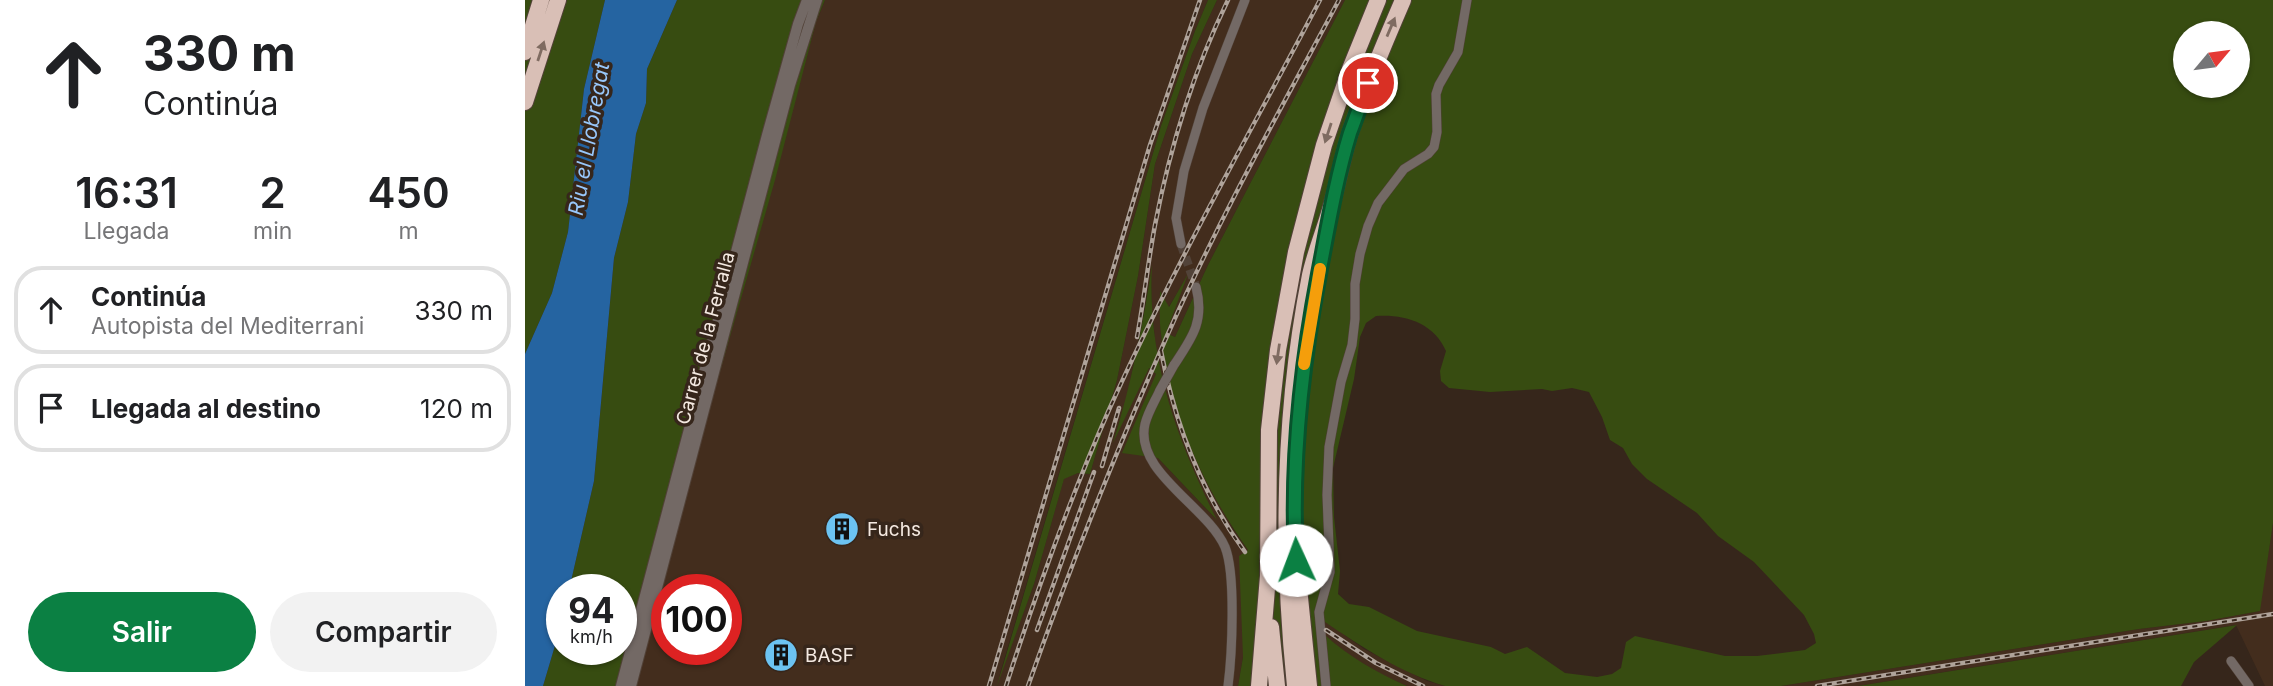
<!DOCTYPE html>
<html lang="es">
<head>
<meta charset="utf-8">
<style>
	body { margin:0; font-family:Inter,sans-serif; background:#f2f2f2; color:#202124; height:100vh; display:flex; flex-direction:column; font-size:26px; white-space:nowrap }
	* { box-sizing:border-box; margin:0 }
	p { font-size:23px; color:#757577 }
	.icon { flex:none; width:38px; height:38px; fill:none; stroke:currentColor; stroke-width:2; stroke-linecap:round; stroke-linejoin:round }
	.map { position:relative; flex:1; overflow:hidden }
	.side { display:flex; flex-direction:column; background:#fff; width:525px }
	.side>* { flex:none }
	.banner { background:#fff; color:#202124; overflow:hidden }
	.needle { width:46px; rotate:61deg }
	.controls { position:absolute; left:1648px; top:21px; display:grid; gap:14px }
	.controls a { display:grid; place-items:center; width:77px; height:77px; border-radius:50%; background:#fff; box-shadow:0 2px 5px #0004; font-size:35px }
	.speed { position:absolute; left:21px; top:574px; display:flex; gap:14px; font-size:35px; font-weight:700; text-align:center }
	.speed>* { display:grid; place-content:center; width:91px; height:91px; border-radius:50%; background:#fff; box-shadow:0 2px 5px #0004; line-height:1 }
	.speed small { font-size:18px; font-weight:400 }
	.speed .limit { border:10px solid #d22; background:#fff; color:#111 }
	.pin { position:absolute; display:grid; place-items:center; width:60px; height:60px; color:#fff; margin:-30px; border:4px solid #fff; border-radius:50%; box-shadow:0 2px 7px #0007 }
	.me { position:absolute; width:77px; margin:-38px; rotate:358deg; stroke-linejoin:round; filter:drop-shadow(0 0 5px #0008) }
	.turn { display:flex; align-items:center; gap:24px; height:147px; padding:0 28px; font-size:32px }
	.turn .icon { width:91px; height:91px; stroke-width:2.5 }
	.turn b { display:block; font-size:49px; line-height:60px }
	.eta { display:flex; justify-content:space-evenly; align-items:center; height:119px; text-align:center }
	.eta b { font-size:42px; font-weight:600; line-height:49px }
	.action { display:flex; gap:14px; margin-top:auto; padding:14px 28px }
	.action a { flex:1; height:80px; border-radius:42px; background:#0b8043; color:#fff; font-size:28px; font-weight:600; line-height:80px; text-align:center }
	.action a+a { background:#f2f2f2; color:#202124 }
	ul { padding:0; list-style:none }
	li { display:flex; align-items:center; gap:21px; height:88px; margin:0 14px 10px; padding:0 14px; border:4px solid #e0e0e0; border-radius:28px }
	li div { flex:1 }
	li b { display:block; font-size:26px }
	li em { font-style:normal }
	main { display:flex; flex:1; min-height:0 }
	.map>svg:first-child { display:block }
	.built { fill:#432d1d; fill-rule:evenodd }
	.green { fill:#374c11; fill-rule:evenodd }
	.water { fill:#2564a1 }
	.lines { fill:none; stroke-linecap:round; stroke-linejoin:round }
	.minor-tunnel { stroke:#524339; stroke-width:9; stroke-dasharray:9 4.5; stroke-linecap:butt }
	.minor-casing { stroke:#514137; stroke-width:10 }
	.tertiary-casing { stroke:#514137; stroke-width:12 }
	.motorway-casing { stroke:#514137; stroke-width:18 }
	.minor { stroke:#736965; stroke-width:9 }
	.tertiary { stroke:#736965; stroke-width:10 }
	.motorway { stroke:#d9bfb6; stroke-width:16 }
	.rail-casing { stroke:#afa39a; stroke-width:4.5 }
	.rail { stroke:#36261b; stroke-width:2; stroke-dasharray:5; stroke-linecap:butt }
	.minor-bridge-casing { stroke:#514137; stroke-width:10; stroke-linecap:butt }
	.minor-bridge { stroke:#736965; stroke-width:9 }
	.oneway { fill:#7f6b61 }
	.route-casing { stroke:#07532c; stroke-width:18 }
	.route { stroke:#0b8043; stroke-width:12 }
	.slow { stroke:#f59e0b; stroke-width:12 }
	.labels { text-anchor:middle; stroke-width:7; stroke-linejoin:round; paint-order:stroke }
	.street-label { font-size:19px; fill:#f4e9e1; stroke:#36261b }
	.poi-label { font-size:19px; fill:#f4e9e1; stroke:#36261b; text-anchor:start }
	.water-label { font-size:21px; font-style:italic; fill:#98c7fa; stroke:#36261b }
</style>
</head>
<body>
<main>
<section class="side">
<div class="banner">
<div class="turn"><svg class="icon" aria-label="ahead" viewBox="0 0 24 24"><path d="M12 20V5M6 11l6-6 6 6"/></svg><div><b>330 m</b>Continúa</div></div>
</div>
<div class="eta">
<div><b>16:31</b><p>Llegada</p></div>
<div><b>2</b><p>min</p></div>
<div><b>450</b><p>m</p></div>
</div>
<ul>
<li><svg class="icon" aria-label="ahead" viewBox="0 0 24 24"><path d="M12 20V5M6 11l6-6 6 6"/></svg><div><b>Continúa</b><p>Autopista del Mediterrani</p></div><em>330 m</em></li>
<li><svg class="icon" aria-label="arrive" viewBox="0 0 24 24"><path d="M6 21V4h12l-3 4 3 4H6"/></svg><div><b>Llegada al destino</b></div><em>120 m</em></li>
</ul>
<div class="action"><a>Salir</a><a>Compartir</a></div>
</section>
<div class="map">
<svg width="1748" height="686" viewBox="0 0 1748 686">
	<rect width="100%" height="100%" fill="#36261b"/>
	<path class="built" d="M300 0H683L670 31 636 126 474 677 509 584 539 478 553 473 565 474 592 380 613 276 630 164 667 54 692 0H820L683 265 650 337 640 333 660 280 643 308 635 293 636 334 640 360 656 422 708 529 723 550 718 657 713 686H111L186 403 291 22ZM626 274 627 309 631 350 640 394 650 425 671 480 690 518 633 458 631 374 623 368 590 435 601 403ZM142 590H201V649H142Z
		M1748 523V686H1740L1711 625 1333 686H1256L1614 629 1681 621 1734 611Z
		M800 621 839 649 902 681 920 686H882L857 675 820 653 799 635Z"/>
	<path class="green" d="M0 0H80L59 89 43 232 27 293 0 354Z
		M152 0H300L291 22 250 180 186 403 111 686H18L37 622V649H96V590H44L69 481 89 258 103 202 111 134 121 103 122 69Z
		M683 0H692L667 54 630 164 613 276 592 380 565 474 553 473 539 479 509 584 472 686 636 126 670 31Z
		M820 0H1748V523L1735 611 1681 621 1614 629 1256 686H920C876 673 837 647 800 622V635C824 657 851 672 882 686H713L718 657 714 556 723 550C679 488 643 410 636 334 634 320 635 305 635 291L644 307 663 274 641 333 650 337 683 265ZM1661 33H1713V86H1661ZM851 316C880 314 909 323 921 351L915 371 916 381 924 388 965 392 1017 389 1027 391 1047 388 1064 392 1077 417 1085 440 1098 448 1107 464 1122 479 1172 513 1193 536 1229 562 1279 615 1289 634 1291 643 1280 650 1232 656H1200L1110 636 1101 642 1096 668 1087 674 1072 677 1040 673 1002 647 980 654 966 647 892 631 844 607 824 604 813 594 815 571 809 517 808 468 829 379 835 337 841 323Z
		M627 265C622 358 651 438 692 520L633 458 597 453 631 374 624 368 588 443C606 385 618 325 627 265Z
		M1712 625 1669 662 1656 686H1333Z"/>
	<path class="water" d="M80 0H152L122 69 121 103 111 134 103 202 89 258 69 481 44 590H37V622L18 686H0V354L27 293 43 232 59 89Z"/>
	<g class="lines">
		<path class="minor-tunnel" d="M656 244 671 287"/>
		<g class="minor-casing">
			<path id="minor" d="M656 244 651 218 659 171 678 108 720 0
				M649 365C667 338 680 321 671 287
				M635 390C630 401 623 412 620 424 609 472 682 506 700 547 711 574 707 655 703 686
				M1706 661 1724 686
				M801 686 794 612 805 572 802 495 804 447 816 382 827 345 830 319V284L835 254 843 226 853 203 879 169 903 154 909 147 912 132 911 94 914 85 933 52 942 0"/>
		</g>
		<g class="tertiary-casing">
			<path id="tertiary" d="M96 686 242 135 273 24 282 0
				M106 686 265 85 292 0"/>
		</g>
		<g class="motorway-casing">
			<path id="motorway" d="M0 52 16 0
				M0 102 33 0
				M772 568 784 686
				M746 627 752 686
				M734 686 743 576 744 430 753 350 771 252 799 145 825 69 853 0
				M770 686C756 549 758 411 785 275 790 253 799 231 805 210 813 184 817 158 825 133 840 88 859 44 878 0"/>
		</g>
		<use href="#minor" class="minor"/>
		<use href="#tertiary" class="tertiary"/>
		<use href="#motorway" class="motorway"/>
		<g class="rail-casing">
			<path id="rail" d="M612 337C619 300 623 262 630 225 645 147 668 72 703 0
				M636 351C650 424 675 491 720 552
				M577 466 594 408
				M512 630 569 472
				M801 630 851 663 898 686
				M464 686 625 145 675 0
				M481 686C511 593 544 501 583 412 646 271 723 137 795 0
				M503 686C545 567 591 451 642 336 693 221 755 110 814 0
				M1292 686 1748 614"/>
		</g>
		<use href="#rail" class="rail"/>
		<g class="minor-bridge-casing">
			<path id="minor-bridge" d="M635 390 649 365"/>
		</g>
		<use href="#minor-bridge" class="minor-bridge"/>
	</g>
	<defs><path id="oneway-solid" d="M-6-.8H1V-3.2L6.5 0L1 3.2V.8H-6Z" transform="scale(1.75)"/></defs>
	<g class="oneway">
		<use href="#oneway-solid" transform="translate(866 27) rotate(-67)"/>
		<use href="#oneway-solid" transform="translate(16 51) rotate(-72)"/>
		<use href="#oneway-solid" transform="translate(803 133) rotate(108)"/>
		<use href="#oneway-solid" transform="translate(753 354) rotate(98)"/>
	</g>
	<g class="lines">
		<g class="route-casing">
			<path id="route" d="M771 560C766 464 776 368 794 274 803 227 811 179 825 133 831 117 837 100 843 83"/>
		</g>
		<use href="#route" class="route"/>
		<path class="slow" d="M779 364 795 269"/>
	</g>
	<defs>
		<g id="building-disc" transform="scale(1.75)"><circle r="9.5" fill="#6cc3f2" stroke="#36261b"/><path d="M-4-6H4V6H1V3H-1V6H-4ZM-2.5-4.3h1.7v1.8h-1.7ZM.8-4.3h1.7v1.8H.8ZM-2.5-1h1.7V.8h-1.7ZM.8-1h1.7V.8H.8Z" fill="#111"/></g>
	</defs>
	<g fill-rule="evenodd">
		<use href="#building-disc" x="317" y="529"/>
		<use href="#building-disc" x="256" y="655"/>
	</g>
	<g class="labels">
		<g class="street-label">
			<text transform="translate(180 338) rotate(-75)" y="7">Carrer de la Ferralla</text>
		</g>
		<g class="poi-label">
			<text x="342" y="536">Fuchs</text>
			<text x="280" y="662">BASF</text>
		</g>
		<g class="water-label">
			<text transform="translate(64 139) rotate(-80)" y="7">Riu el Llobregat</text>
		</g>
	</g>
</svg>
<div class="controls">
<a><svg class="needle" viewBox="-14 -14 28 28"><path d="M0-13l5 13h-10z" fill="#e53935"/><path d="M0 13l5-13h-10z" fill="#757577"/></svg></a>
</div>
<div class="speed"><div>94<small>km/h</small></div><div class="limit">100</div></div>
<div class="pin" style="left:843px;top:83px;background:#d93025"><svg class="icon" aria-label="arrive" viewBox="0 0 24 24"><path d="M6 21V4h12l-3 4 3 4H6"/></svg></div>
<svg class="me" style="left:771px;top:560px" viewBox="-20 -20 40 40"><circle r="19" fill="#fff"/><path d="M0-13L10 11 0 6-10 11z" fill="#0b8043"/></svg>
</div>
</main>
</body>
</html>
